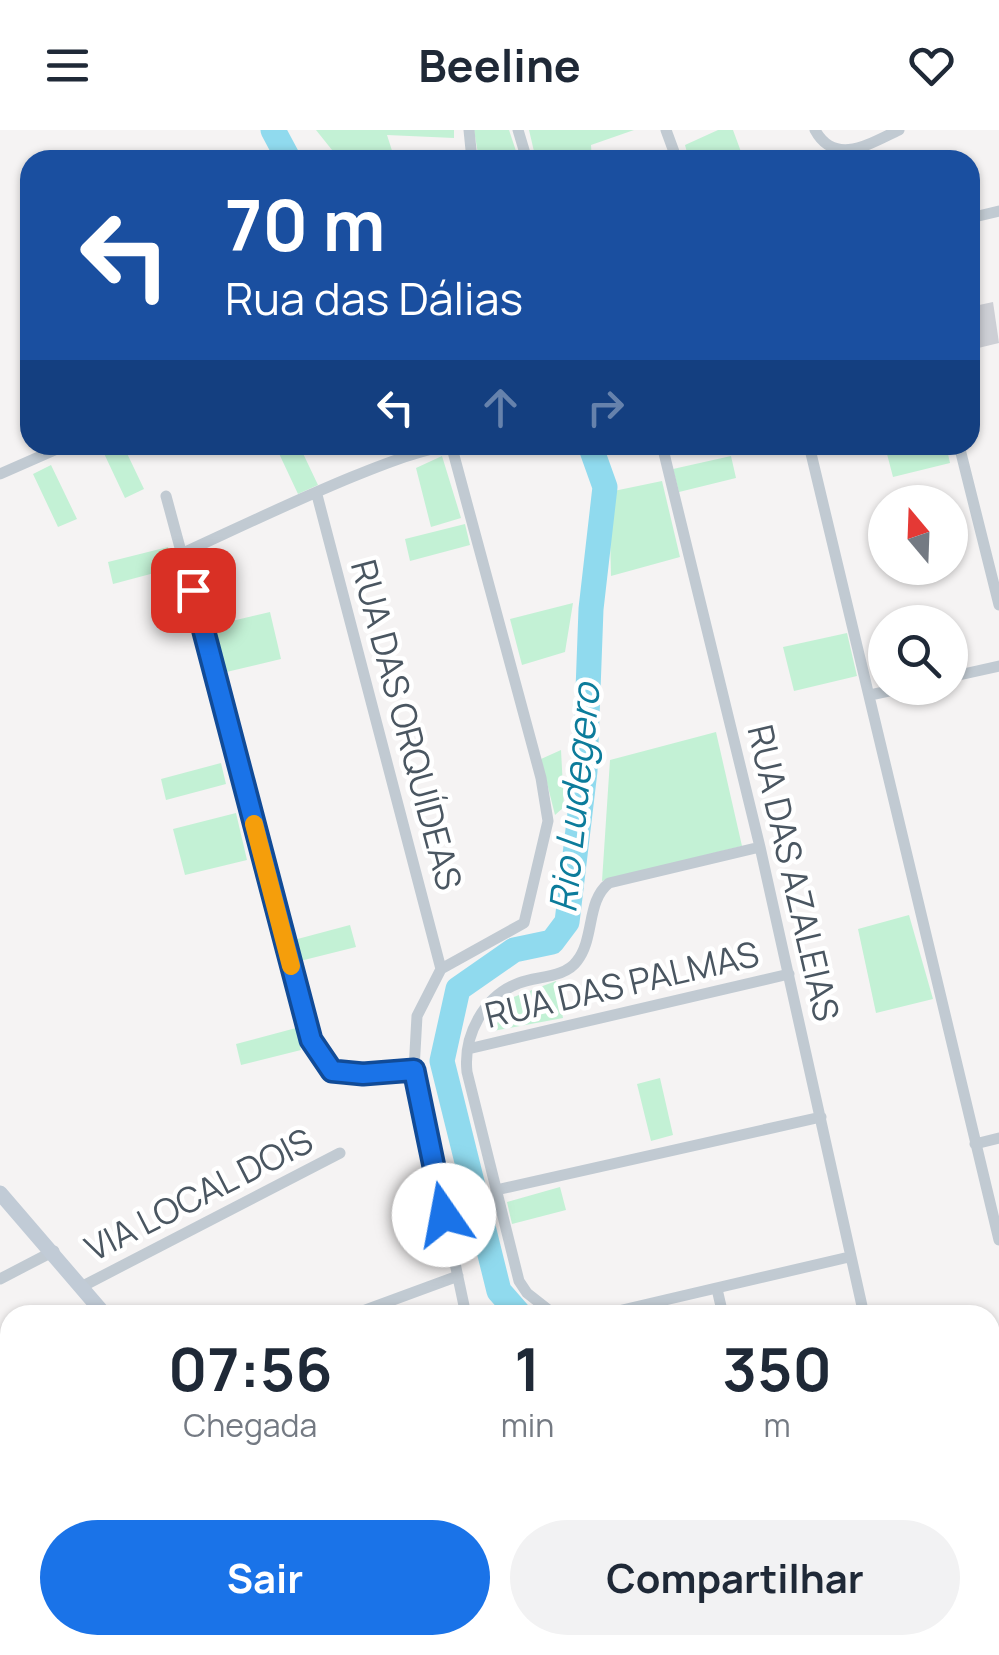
<!DOCTYPE html>
<html lang="pt">
<head>
<meta charset="utf-8">
<style>
	body { margin:0; font-family:Manrope,sans-serif; background:#f2f2f3; color:#1f2937; height:100vh; display:flex; flex-direction:column; font-size:38px; white-space:nowrap }
	* { box-sizing:border-box; margin:0 }
	p { font-size:32px; color:#747a83 }
	.icon { flex:none; width:55px; height:55px; fill:none; stroke:currentColor; stroke-width:2; stroke-linecap:round; stroke-linejoin:round }
	.map { position:relative; flex:1; overflow:hidden }
	.sheet { position:absolute; left:0px; top:1175px; width:1000px; height:350px; display:flex; flex-direction:column; background:#fff; border-radius:30px 30px 0 0; box-shadow:0 2px 8px #0004 }
	.sheet>* { flex:none }
	.hud { position:absolute; left:20px; top:20px; width:960px; height:305px; border-radius:30px; box-shadow:0 2px 8px #0004; background:#1a4fa0; color:#fff; overflow:hidden }
	.needle { width:65px; rotate:341deg }
	.fabs { position:absolute; left:868px; top:355px; display:grid; gap:20px }
	.fabs a { display:grid; place-items:center; width:100px; height:100px; border-radius:50%; background:#fff; box-shadow:0 2px 8px #0004; font-size:50px }
	.pin { position:absolute; display:grid; place-items:center; width:85px; height:85px; color:#fff; margin:-42px; border-radius:20px; box-shadow:0 5px 15px #0006 }
	.me { position:absolute; width:110px; margin:-55px; rotate:348deg; stroke-linejoin:round; filter:drop-shadow(0 0 8px #0008) }
	.turn { display:flex; align-items:center; gap:35px; height:210px; padding:0 40px; font-size:45px }
	.turn .icon { width:130px; height:130px; stroke-width:2.5 }
	.turn b { display:block; font-size:70px; line-height:85px }
	.lanes { display:flex; align-items:center; height:95px; padding:0 40px; background:#0003; justify-content:center; gap:50px; direction:ltr }
	.lanes .off { opacity:.35 }
	.eta { display:flex; justify-content:space-evenly; align-items:center; height:170px; text-align:center }
	.eta b { font-size:60px; font-weight:700; line-height:70px }
	.cta { display:flex; gap:20px; margin-top:auto; padding:20px 40px }
	.cta a { flex:1; height:115px; border-radius:60px; background:#1a73e8; color:#fff; font-size:40px; font-weight:700; line-height:115px; text-align:center }
	.cta a+a { background:#f2f2f3; color:#1f2937 }
	header { display:flex; justify-content:space-between; align-items:center; height:130px; padding:0 40px; background:#fff; font-size:45px; font-weight:700 }
	.map>svg:first-child { display:block }
	.green { fill:#c3f1d5 }
	.lines { fill:none; stroke-linecap:round; stroke-linejoin:round }
	.river { stroke:#90daee; stroke-width:25 }
	.building { fill:#cdcfd5 }
	.street { stroke:#c1cad2; stroke-width:11 }
	.secondary { stroke:#c1cbd6; stroke-width:15 }
	.route-casing { stroke:#114b97; stroke-width:25 }
	.route { stroke:#1a73e8; stroke-width:18 }
	.slow { stroke:#f59e0b; stroke-width:18 }
	.labels { text-anchor:middle; stroke-width:9; stroke-linejoin:round; paint-order:stroke }
	.street-label { font-size:35px; fill:#4a5661; stroke:#fff }
	.water-label { font-size:38px; font-style:italic; fill:#0c7c9b; stroke:#fff }
</style>
</head>
<body>
<header><svg class="icon" aria-label="menu" viewBox="0 0 24 24"><path d="M4 6h16M4 12h16M4 18h16"/></svg>Beeline<svg class="icon" aria-label="heart" viewBox="0 0 24 24"><path d="M12 20l-8-8c-3-5 5-10 8-4 3-6 11-1 8 4z"/></svg></header>
<div class="map">
<svg width="999" height="1525" viewBox="0 0 999 1525">
	<rect width="100%" height="100%" fill="#f5f3f3"/>
	<path class="green" d="M316 0H454V8L387 5 395 30H340Z
		M474 0H509L519 30H479Z
		M529 0H634L591 15 592 30H536Z
		M718 0H733L744 30H689L685 15Z
		M100 315H123L144 359 125 368Z
		M275 315H299L318 355 298 364Z
		M924 315H946L950 333 893 347 887 324Z
		M442 326 461 388 431 397 416 338Z
		M731 326 736 348 679 362 673 339Z
		M51 335 77 389 58 397 33 344Z
		M662 351 680 427 611 446 609 362Z
		M465 394 470 415 410 431 405 409Z
		M168 417 173 438 113 454 108 432Z
		M573 473 565 522 522 535 510 489Z
		M270 482 281 529 218 544 207 497Z
		M847 503 857 546 794 561 783 517Z
		M716 602 742 716 602 751 610 630Z
		M561 620 564 677 555 685 541 629Z
		M221 633 226 654 166 670 161 649Z
		M236 683 247 730 185 745 173 699Z
		M909 785 933 869 876 883 858 799Z
		M350 795 356 817 296 832 290 811Z
		M556 851 563 888 493 901 511 868Z
		M296 898 301 920 241 935 236 914Z
		M660 948 673 1005 651 1011 637 954Z
		M560 1057 566 1080 512 1094 507 1072Z"/>
	<g class="lines">
		<path class="river" d="M273 0 289 30
			M520 1185 499 1161 442 931 458 859 514 820 552 812 567 792 585 641 591 479 605 357 590 315
			M647 1515 657 1525"/>
	</g>
	<path class="building" d="M993 172 999 213 970 220V177Z"/>
	<g class="lines">
		<path class="street" d="M469 0 472 30
			M518 0 527 30
			M666 0 677 30
			M815 0C835 37 871 13 899 0
			M970 88 999 81
			M662 315 760 717 864 1185
			M809 315 999 1110
			M959 315 999 475
			M0 344 66 315
			M317 365 441 839
			M166 366 317 924C338 956 380 943 414 940
			M183 423C226 404 421 308 452 318L541 648 548 691 524 793 441 839 417 886 414 940 466 1185
			M950 547 999 536
			M870 565 903 558
			M468 919 789 844
			M975 1014 999 1008
			M496 1060 821 987
			M0 1149 54 1121
			M83 1156 340 1023
			M717 1159 723 1185
			M352 1185 458 1146
			M555 1185 527 1163 519 1151 467 942C463 905 484 866 519 853 537 846 565 848 577 831 595 808 586 771 609 753L760 717
			M601 1185 849 1127
			M0 1247 10 1260
			M0 1310 10 1305
			M0 1478 10 1474
			M218 1515 224 1525
			M541 1515 543 1525
			M677 1515 688 1525
			M802 1515 805 1525
			M949 1515 951 1525
			M266 1525 285 1515"/>
		<path class="secondary" d="M0 1063 105 1185
			M324 1515 329 1525
			M369 1525V1515"/>
	</g>
	<g class="lines">
		<g class="route-casing">
			<path id="route" d="M193 460 311 910 332 941 363 944 414 940 444 1085"/>
		</g>
		<use href="#route" class="route"/>
		<path class="slow" d="M254 694 291 836"/>
	</g>
	<g class="labels">
		<g class="street-label">
			<text transform="translate(406 595) rotate(75)" y="12">RUA DAS ORQUÍDEAS</text>
			<text transform="translate(793 743) rotate(77)" y="12">RUA DAS AZALEIAS</text>
			<text transform="translate(622 855) rotate(-13)" y="12">RUA DAS PALMAS</text>
			<text transform="translate(199 1065) rotate(-27)" y="12">VIA LOCAL DOIS</text>
		</g>
		<g class="water-label">
			<text transform="translate(575 668) rotate(-84)" y="13">Rio Ludegero</text>
		</g>
	</g>
</svg>
<div class="fabs">
<a><svg class="needle" viewBox="-14 -14 28 28"><path d="M0-13l5 13h-10z" fill="#e53935"/><path d="M0 13l5-13h-10z" fill="#747a83"/></svg></a>
<a><svg class="icon" aria-label="search" viewBox="0 0 24 24"><circle cx="10" cy="10" r="6"/><path d="M15 15l6 6"/></svg></a>
</div>
<div class="pin" style="left:193px;top:460px;background:#d93025"><svg class="icon" aria-label="arrive" viewBox="0 0 24 24"><path d="M6 21V4h12l-3 4 3 4H6"/></svg></div>
<svg class="me" style="left:444px;top:1085px" viewBox="-20 -20 40 40"><circle r="19" fill="#fff"/><path d="M0-13L10 11 0 6-10 11z" fill="#1a73e8"/></svg>
<div class="hud">
<div class="turn"><svg class="icon" aria-label="left" viewBox="0 0 24 24"><path d="M17 20v-9H6M10 6l-5 5 5 5"/></svg><div><b>70 m</b>Rua das Dálias</div></div>
<div class="lanes"><svg class="icon" aria-label="left" viewBox="0 0 24 24"><path d="M17 20v-9H6M10 6l-5 5 5 5"/></svg><svg class="icon off" aria-label="ahead" viewBox="0 0 24 24"><path d="M12 20V5M6 11l6-6 6 6"/></svg><svg class="icon off" aria-label="right" viewBox="0 0 24 24"><path d="M7 20v-9h11M14 6l5 5-5 5"/></svg></div>
</div>
<section class="sheet">
<div class="eta">
<div><b>07:56</b><p>Chegada</p></div>
<div><b>1</b><p>min</p></div>
<div><b>350</b><p>m</p></div>
</div>
<div class="cta"><a>Sair</a><a>Compartilhar</a></div>
</section>
</div>
</body>
</html>
